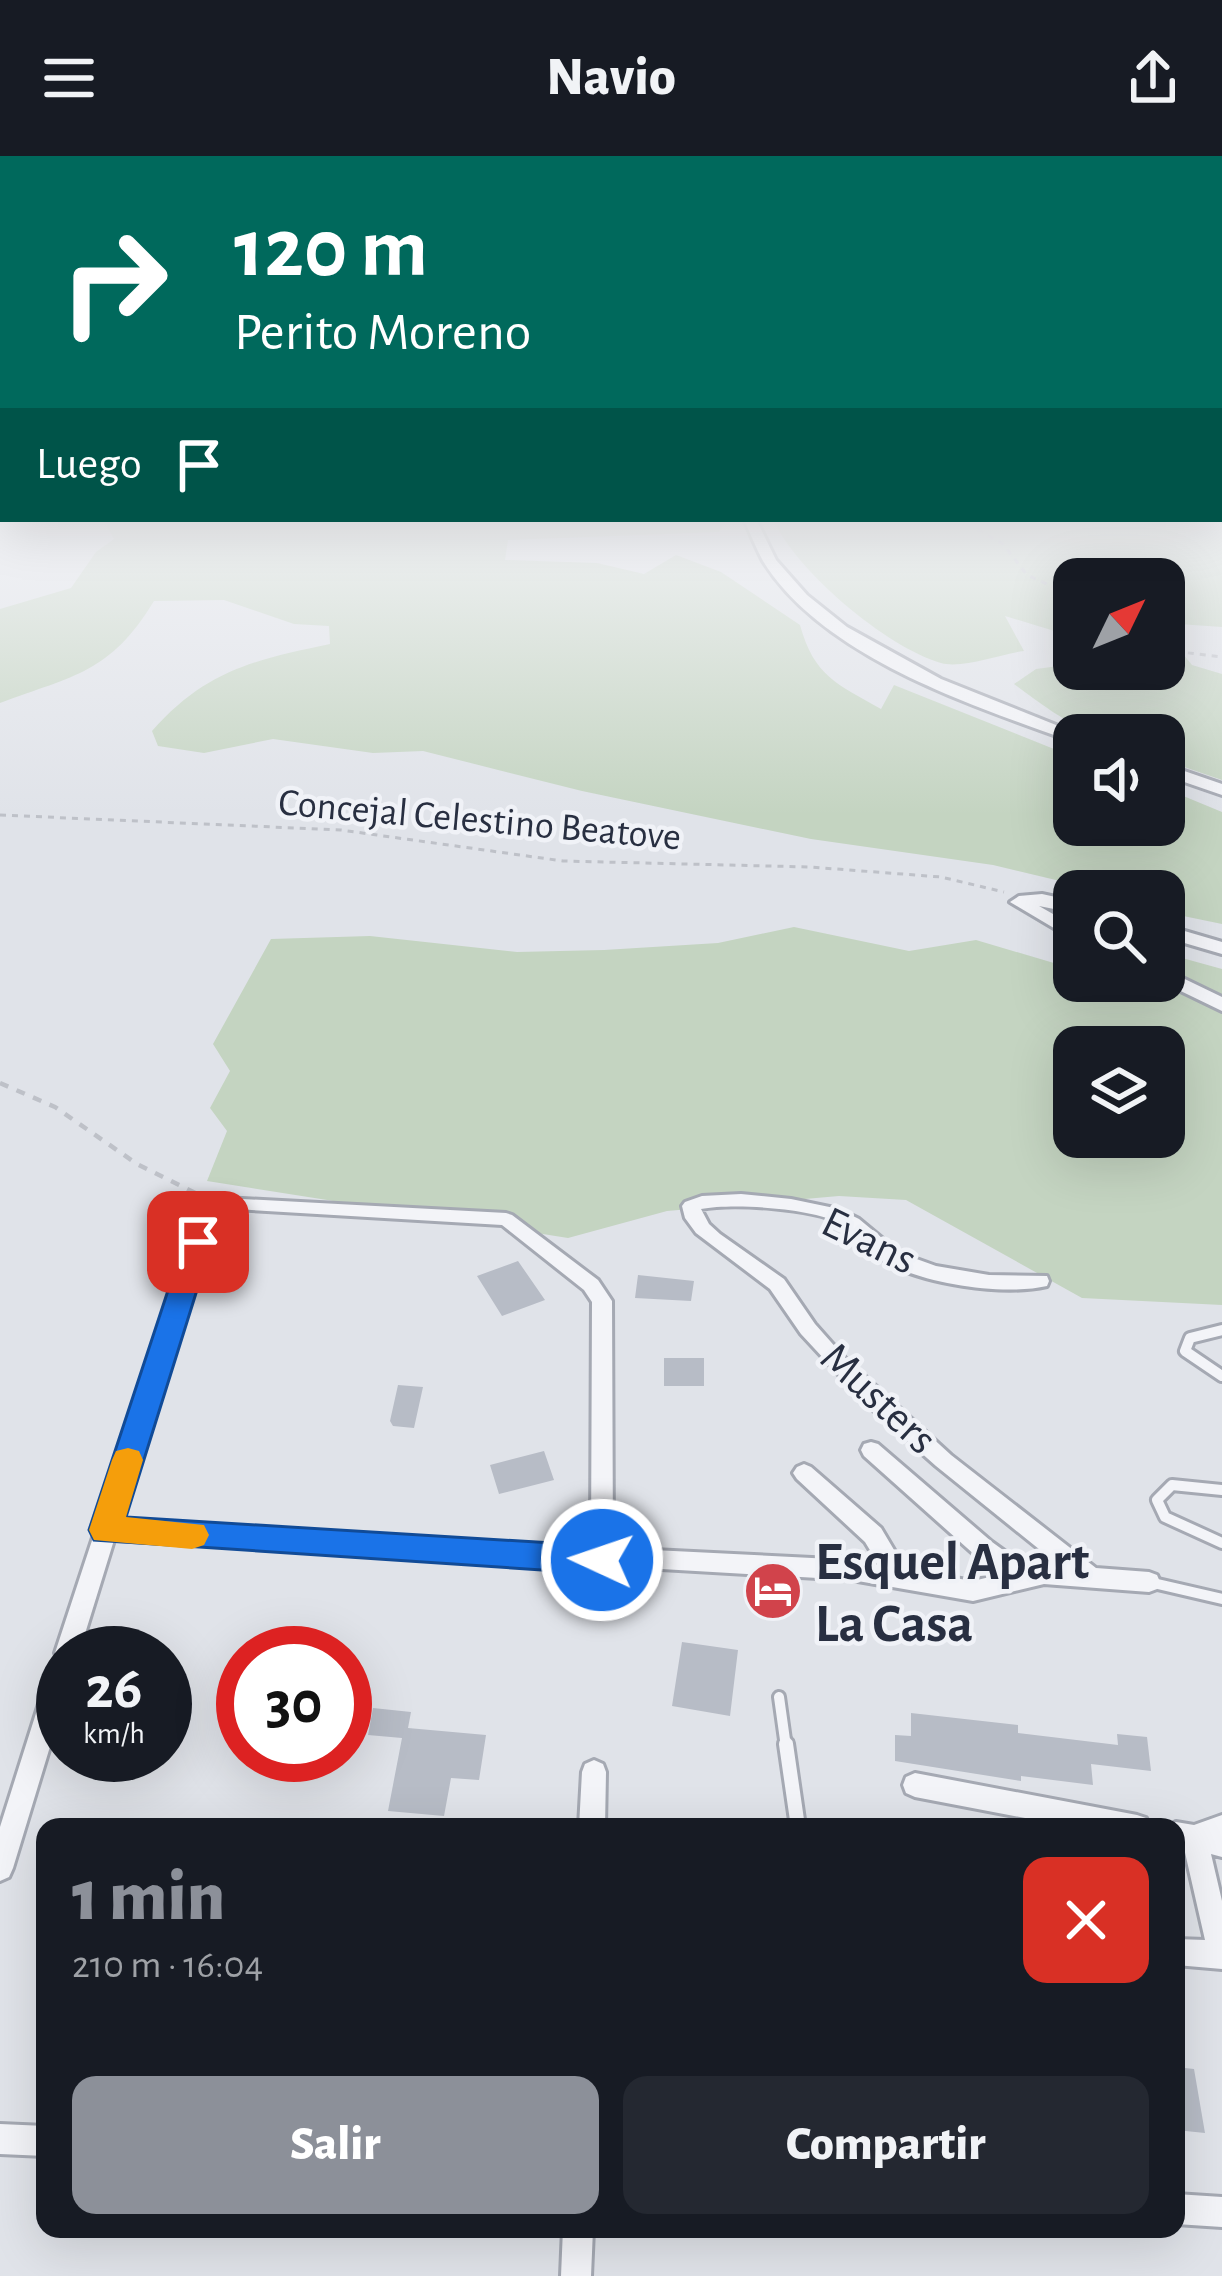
<!DOCTYPE html>
<html lang="es">
<head>
<meta charset="utf-8">
<style>
	body { margin:0; font-family:"Alegreya Sans",sans-serif; background:#242831; color:#f1f3f6; height:100vh; display:flex; flex-direction:column; font-size:45px; white-space:nowrap }
	* { box-sizing:border-box; margin:0 }
	p { font-size:39px; color:#9ea1a6 }
	.icon { flex:none; width:66px; height:66px; fill:none; stroke:currentColor; stroke-width:2; stroke-linecap:round; stroke-linejoin:round }
	.map { position:relative; flex:1; overflow:hidden }
	.panel { position:absolute; left:36px; top:1662px; width:1149px; height:420px; display:flex; flex-direction:column; background:#171b24; border-radius:24px; box-shadow:0 12px 48px #0002 }
	.panel>* { flex:none }
	.banner { position:absolute; left:0px; top:0px; width:1224px; height:366px; box-shadow:0 12px 48px #0002; background:#00695c; color:#fff; overflow:hidden }
	.needle { width:78px; rotate:47deg }
	.fabs { position:absolute; left:1053px; top:402px; display:grid; gap:24px }
	.fabs a { display:grid; place-items:center; width:132px; height:132px; border-radius:24px; background:#171b24; box-shadow:0 12px 48px #0002; font-size:60px }
	.speed { position:absolute; left:36px; top:1470px; display:flex; gap:24px; font-size:60px; font-weight:700; text-align:center }
	.speed>* { display:grid; place-content:center; width:156px; height:156px; border-radius:50%; background:#171b24; box-shadow:0 12px 48px #0002; line-height:1 }
	.speed small { font-size:30px; font-weight:400 }
	.speed .limit { border:18px solid #d22; background:#fff; color:#111 }
	.pin { position:absolute; display:grid; place-items:center; width:102px; height:102px; color:#fff; margin:-51px; border-radius:24px; box-shadow:0 6px 18px #0006 }
	.me { position:absolute; width:132px; margin:-66px; rotate:273deg; stroke-linejoin:round; filter:drop-shadow(0 0 9px #0008) }
	.turn { display:flex; align-items:center; gap:42px; height:252px; padding:0 36px; font-size:54px }
	.turn .icon { width:156px; height:156px; stroke-width:2.5 }
	.turn b { display:block; font-size:84px; line-height:102px }
	.then { display:flex; align-items:center; height:114px; padding:0 36px; background:#0003; gap:24px; font-size:45px }
	.round { display:grid; place-items:center; flex:none; width:126px; height:126px; border-radius:24px; background:#242831 }
	.summary { display:flex; align-items:center; justify-content:space-between; height:204px; padding:0 36px }
	h1 { font-size:72px; font-weight:800; line-height:90px; color:#8c9099 }
	.action { display:flex; gap:24px; margin-top:auto; padding:24px 36px }
	.action a { flex:1; height:138px; border-radius:24px; background:#8c9099; color:#fff; font-size:48px; font-weight:800; line-height:138px; text-align:center }
	.action a+a { background:#242831; color:#f1f3f6 }
	header { display:flex; justify-content:space-between; align-items:center; height:156px; padding:0 36px; background:#171b24; font-size:54px; font-weight:800 }
	.map>svg:first-child { display:block }
	.green { fill:#c4d4c1; fill-rule:evenodd }
	.building { fill:#b7bcc6 }
	.lines { fill:none; stroke-linecap:round; stroke-linejoin:round }
	.service-far1-casing { stroke:#a5a9b3; stroke-width:16 }
	.service-casing { stroke:#a5a9b3; stroke-width:20 }
	.minor-casing { stroke:#a5a9b3; stroke-width:6 }
	.tertiary-casing { stroke:#a5a9b3; stroke-width:6 }
	.path-far1 { stroke:#bec1c8; stroke-width:3; stroke-dasharray:6 6; stroke-linecap:butt }
	.path { stroke:#bec1c8; stroke-width:4.5; stroke-dasharray:9 9; stroke-linecap:butt }
	.service-far1 { stroke:#f3f4f8; stroke-width:10 }
	.service { stroke:#f3f4f8; stroke-width:14 }
	.minor { fill:#f3f4f8; fill-rule:evenodd }
	.tertiary { fill:#f3f4f8; fill-rule:evenodd }
	.route { fill:#1a73e8; stroke:#114b97; stroke-width:3 }
	.slow { fill:#f59e0b }
	.labels { text-anchor:middle; stroke-width:9; stroke-linejoin:round; paint-order:stroke }
	.far-street-label { font-size:39px; fill:#282f41; stroke:#f0f2f7 }
	.street-label { font-size:45px; fill:#282f41; stroke:#f0f2f7 }
	.near-poi-label { font-size:54px; font-weight:bold; fill:#282f41; stroke:#f0f2f7; text-anchor:start }
</style>
</head>
<body>
<header><svg class="icon" aria-label="menu" viewBox="0 0 24 24"><path d="M4 6h16M4 12h16M4 18h16"/></svg>Navio<svg class="icon" aria-label="share" viewBox="0 0 24 24"><path d="M12 15V3M7 8l5-5 5 5M5 13v7h14v-7"/></svg></header>
<div class="map">
<svg width="1222" height="2120" viewBox="0 0 1222 2120">
	<rect width="100%" height="100%" fill="#e0e3e9"/>
	<path class="green" d="M103 363H721L726 366 719 376 508 384 505 404 597 407 644 418 676 399 721 416 800 469C814 520 837 528 881 553L894 529 1074 601V669H1164V632L1222 656V768L1164 756V735H1102L993 709 811 683 582 635 423 595 373 597 273 583 204 597 158 590 152 575C206 514 254 504 330 488L329 470 294 468 224 444 154 445C110 517 75 519 0 547V453L71 432 96 396 114 383Z
		M773 363H1222V471L1164 467V423H1074V481L1005 460 1024 495C1001 498 962 513 941 507 886 491 795 414 773 363Z
		M1164 475 1192 509 1222 518V624L1164 604V579C1083 579 1079 576 1014 528L1036 513 1074 508V513H1164Z
		M794 771 909 795 976 784 1074 813V825H1164V797L1222 813V1149L1082 1142 906 1044 839 1040 667 1055 568 1082 207 1025 227 975 210 952 230 915 213 888 271 783 370 780 517 796 604 794 718 787ZM1074 891H1164V981H1074Z"/>
	<path class="building" d="M518 1105 545 1144 502 1160 477 1120Z
		M638 1119 694 1125 691 1145 635 1142Z
		M664 1202H704V1230H664Z
		M398 1229 423 1231 414 1272 393 1270 390 1265Z
		M544 1295 554 1324 499 1338 490 1309Z
		M682 1486 738 1494 730 1560 672 1550Z
		M373 1552 411 1556 408 1572 486 1579 479 1624 451 1622 444 1660 388 1655 402 1582 368 1579Z
		M911 1557 1018 1569V1577L1118 1589 1117 1578 1147 1581 1151 1615 1091 1608 1093 1629 1021 1620V1625L895 1605V1579L911 1580Z
		M1176 1911 1194 1913 1205 1977 1176 1974Z"/>
	<g class="lines">
		<g class="service-far1-casing">
			<path id="service-far1" d="M1222 1174 1190 1182 1185 1195 1222 1220
				M1222 1334 1172 1329 1157 1344 1165 1361 1222 1387
				M1149 1426 1222 1443
				M779 1541 786 1591"/>
		</g>
		<g class="service-casing">
			<path id="service" d="M786 1588 798 1671"/>
		</g>
		<g class="minor-casing">
			<path id="minor" d="M0 363H6L0 366Z
				M741 1038 791 1043 839 1053 859 1063 900 1097 936 1110 989 1119 1047 1120 1049 1125 1047 1130C1003 1140 921 1128 882 1104 867 1093 856 1076 840 1067 811 1052 733 1047 701 1053L709 1068 720 1078 784 1123 815 1168 846 1203 951 1299 1096 1412 1149 1416 1157 1419 1160 1426 1157 1433 1149 1436 1044 1428 973 1445 852 1424 610 1410 602 1413 594 1410 114 1384 79 1497H63V1548L13 1712 9 1721 0 1725V1671L51 1510 57 1502 55 1497 205 1041 506 1057 512 1059 598 1124 612 1145 613 1392 852 1404 879 1409 865 1386 797 1323 793 1317 797 1311 804 1308 811 1311 881 1372 906 1414 973 1425 1002 1418 976 1400 864 1300 861 1294 864 1288 871 1286 878 1288 992 1386 1028 1412 1044 1408 1060 1410 936 1310 865 1247 801 1178 770 1133 696 1077 685 1062 682 1050 685 1046 702 1040ZM218 1052 502 1069 584 1134 592 1146 591 1391 120 1366Z
				M594 1604 603 1608 606 1616 605 1671H579L582 1616 585 1608Z
				M915 1617 1137 1659 1146 1662 1150 1671H1072L915 1641 906 1637 903 1629 906 1621Z
				M1222 1659V1701L1211 1698 1222 1745V1813L1176 1809V1783L1205 1784 1184 1692 1176 1690V1671H1166L1176 1666 1194 1669Z
				M0 1968 45 1970V2000L0 1998Z
				M1176 2038 1222 2041V2071L1176 2068Z
				M563 2073H593L591 2120H561Z"/>
		</g>
		<g class="tertiary-casing">
			<path id="tertiary" d="M744 363H756L776 404 807 439 847 471 941 523 1081 579H1074V586L1068 584C968 548 822 500 763 405 756 392 750 377 744 363Z
				M1164 608 1222 628V639L1164 619Z
				M1042 738 1074 745V757L1039 750 1074 770V784L1010 746 1019 740Z
				M1164 769 1222 786V798L1164 781Z
				M1164 813 1222 841V855L1160 825H1164Z"/>
		</g>
		<path class="path-far1" d="M976 363 975 372 1003 388 1027 419 1074 440
			M1164 494 1222 501
			M0 659 341 674 563 705 810 711 941 721 1004 736"/>
		<path class="path" d="M0 927 55 951 137 1008 197 1038"/>
		<use href="#service-far1" class="service-far1"/>
		<use href="#service" class="service"/>
		<use href="#minor" class="minor"/>
		<use href="#tertiary" class="tertiary"/>
	</g>
	<linearGradient id="sky" x2="0" y2="1"><stop stop-color="#89b1dc"/><stop offset="0.55" stop-color="#f1f2f5"/><stop offset="1" stop-color="#f1f2f5" stop-opacity="0"/></linearGradient>
	<rect width="1222" height="659" fill="url(#sky)"/>
	<path class="route" d="M198 1076 212 1086 126 1361 602 1390 614 1394 619 1404 614 1414 602 1418 94 1384 89 1374 184 1086Z"/>
	<path class="slow" d="M128 1292 139 1295 143 1304 126 1361 204 1369 209 1379 204 1389 192 1393 94 1384 89 1374 112 1304 116 1295Z"/>
	<defs>
		<g id="hotel-disc" transform="scale(3)"><circle r="9.5" fill="#d1434b" stroke="#f0f2f7"/><path d="M-6-4.5h1.5V1H6V5H4.5V3h-9V5H-6ZM-4 0a1.8 1.8 0 1 1 3.6 0ZM.5 0V-2.5h3Q6-2.5 6 0Z" fill="#fff"/></g>
	</defs>
	<g fill-rule="evenodd">
		<use href="#hotel-disc" x="773" y="1435"/>
	</g>
	<g class="labels">
		<g class="far-street-label">
			<text transform="translate(480 662) rotate(5)" y="14">Concejal Celestino Beatove</text>
		</g>
		<g class="street-label">
			<text transform="translate(870 1083) rotate(26)" y="16">Evans</text>
			<text transform="translate(880 1241) rotate(43)" y="16">Musters</text>
		</g>
		<g class="near-poi-label">
			<text x="815" y="1423">Esquel Apart<tspan x="815" dy="62">La Casa</tspan></text>
		</g>
	</g>
</svg>
<div class="fabs">
<a><svg class="needle" viewBox="-14 -14 28 28"><path d="M0-13l5 13h-10z" fill="#e53935"/><path d="M0 13l5-13h-10z" fill="#9ea1a6"/></svg></a>
<a><svg class="icon" aria-label="sound" viewBox="0 0 24 24"><path d="M4 9h4l5-4v14l-5-4H4zM17 9q2 3 0 6"/></svg></a>
<a><svg class="icon" aria-label="search" viewBox="0 0 24 24"><circle cx="10" cy="10" r="6"/><path d="M15 15l6 6"/></svg></a>
<a><svg class="icon" aria-label="layers" viewBox="0 0 24 24"><path d="M12 4l9 5-9 5-9-5zM3 14l9 5 9-5"/></svg></a>
</div>
<div class="speed"><div>26<small>km/h</small></div><div class="limit">30</div></div>
<div class="pin" style="left:198px;top:1086px;background:#d93025"><svg class="icon" aria-label="arrive" viewBox="0 0 24 24"><path d="M6 21V4h12l-3 4 3 4H6"/></svg></div>
<svg class="me" style="left:602px;top:1404px" viewBox="-20 -20 40 40"><circle r="17" fill="#1a73e8" stroke="#fff" stroke-width="3"/><path d="M0-11L8 9 0 5-8 9z" fill="#fff"/></svg>
<div class="banner">
<div class="turn"><svg class="icon" aria-label="right" viewBox="0 0 24 24"><path d="M7 20v-9h11M14 6l5 5-5 5"/></svg><div><b>120 m</b>Perito Moreno</div></div>
<div class="then">Luego<svg class="icon" aria-label="arrive" viewBox="0 0 24 24"><path d="M6 21V4h12l-3 4 3 4H6"/></svg></div>
</div>
<section class="panel">
<div class="summary"><div><h1>1 min</h1><p>210 m · 16:04</p></div><a class="round" style="background:#d93025;color:#fff"><svg class="icon" aria-label="close" viewBox="0 0 24 24"><path d="M6 6l12 12M18 6L6 18"/></svg></a></div>
<div class="action"><a>Salir</a><a>Compartir</a></div>
</section>
</div>
</body>
</html>
